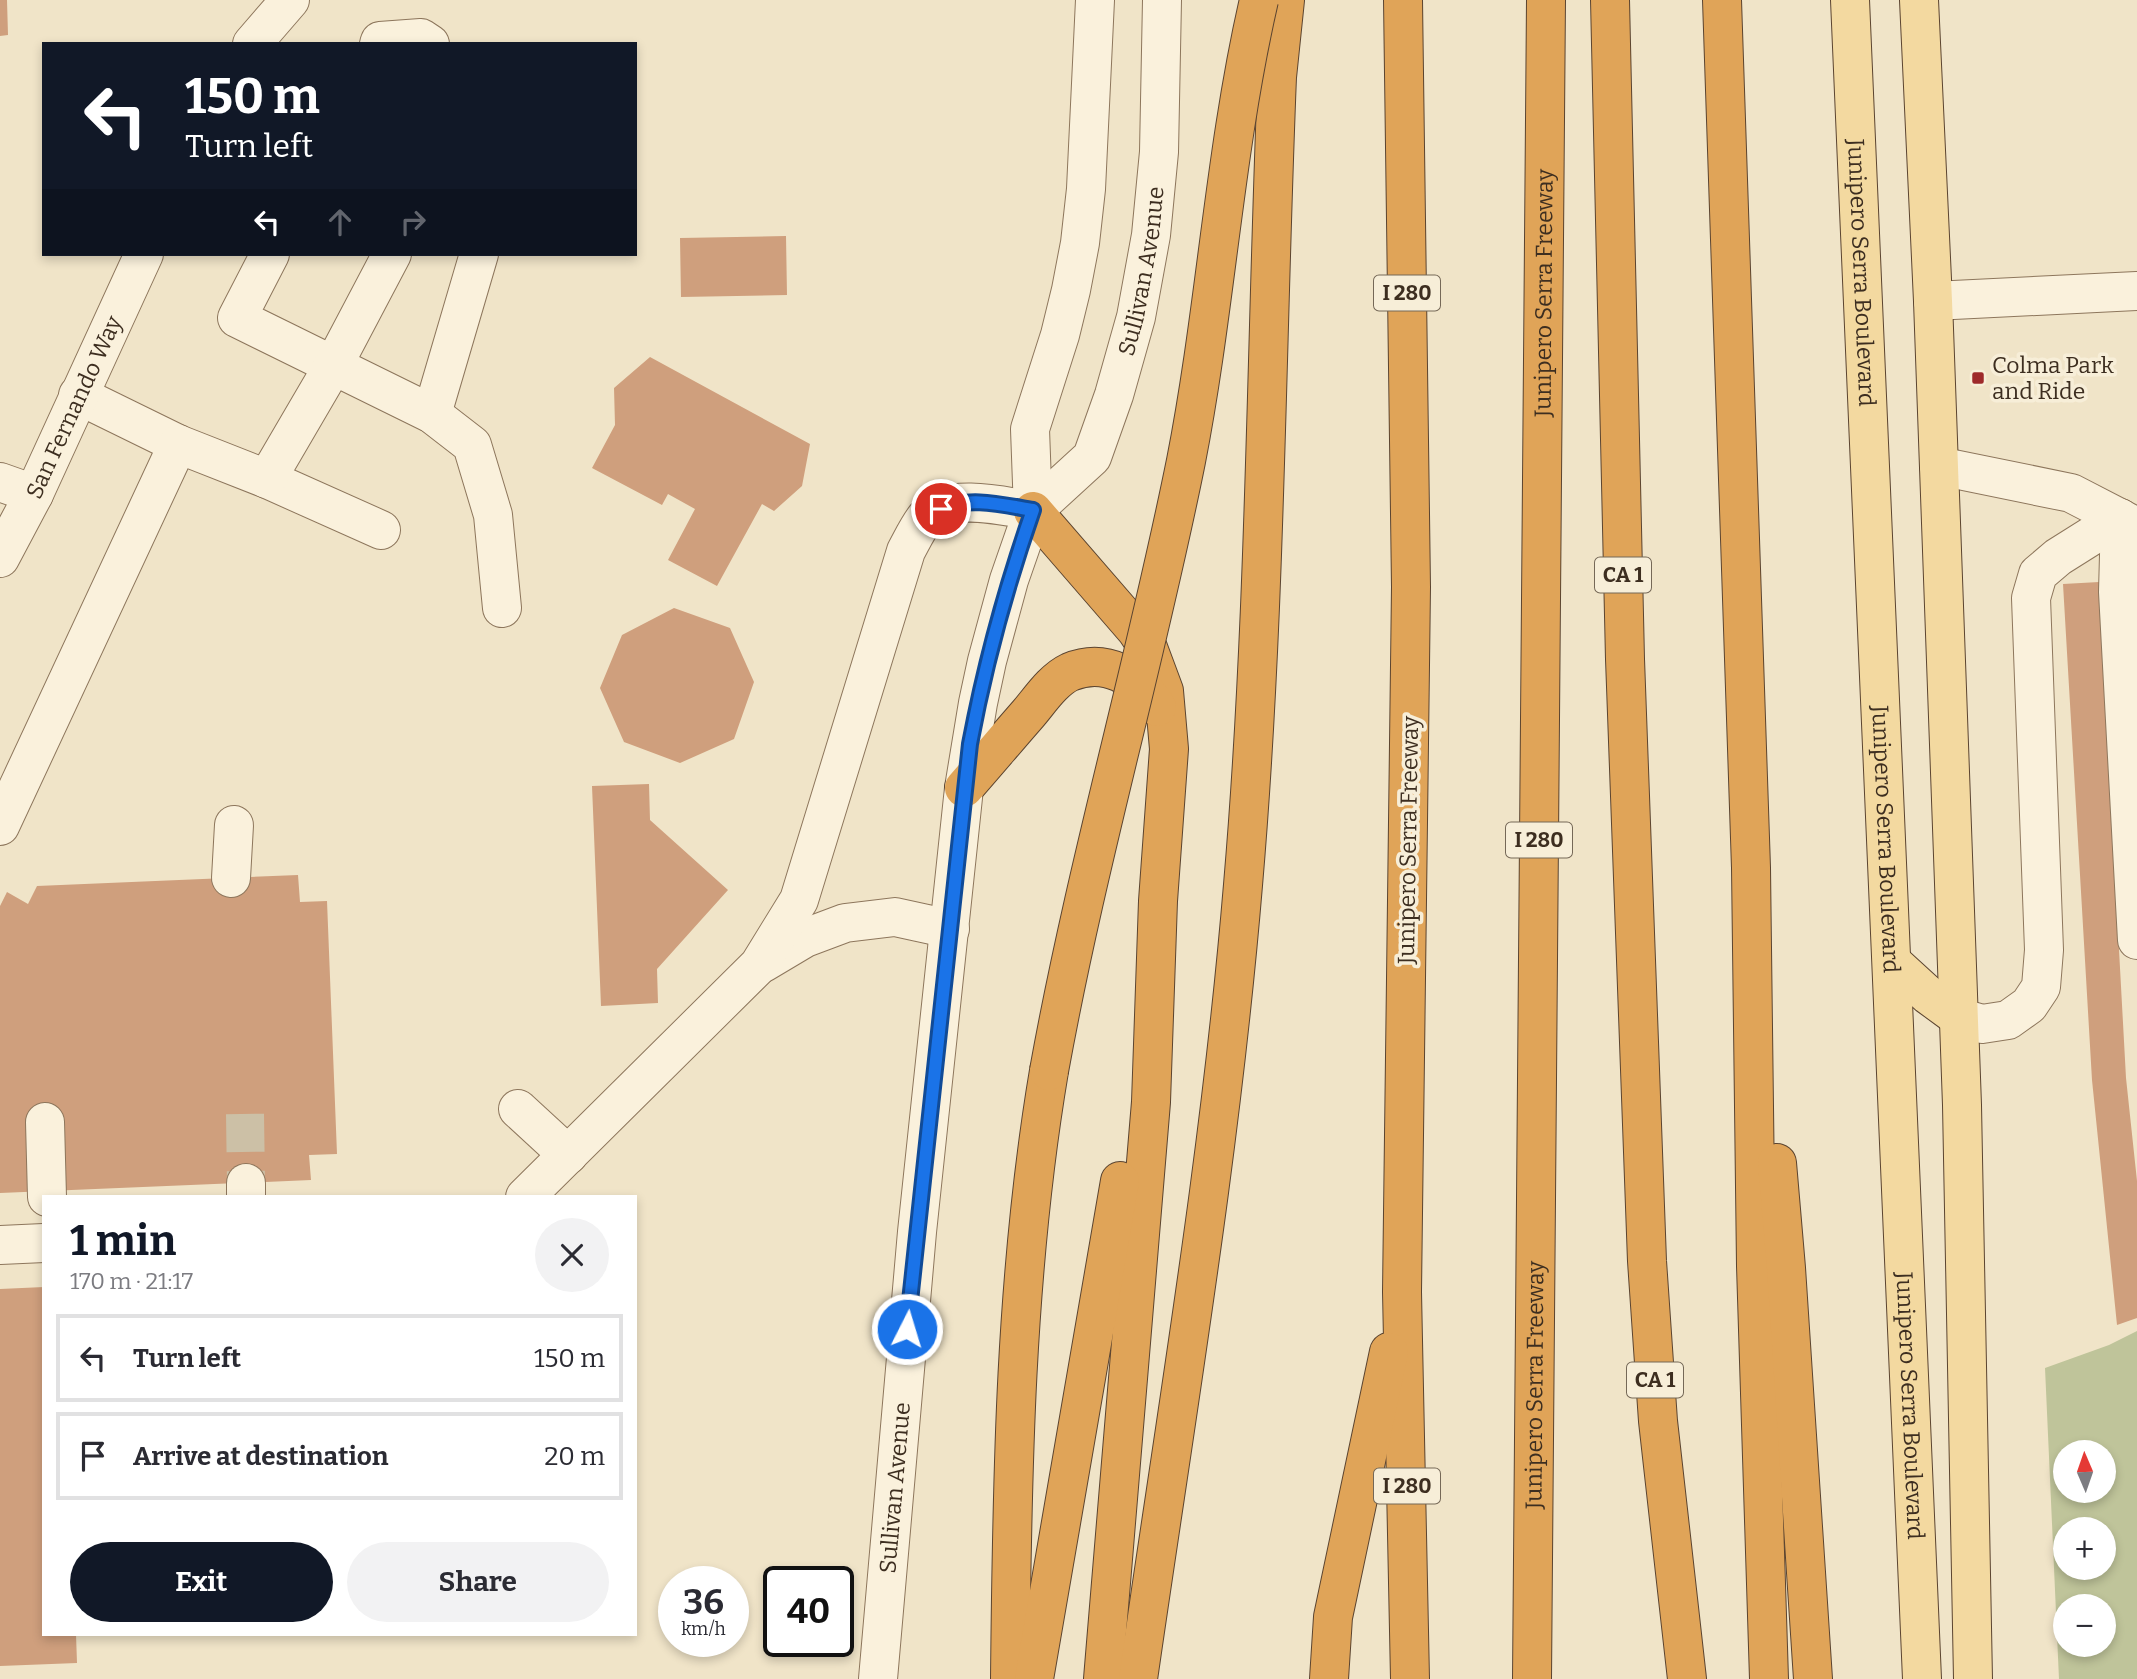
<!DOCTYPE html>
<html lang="en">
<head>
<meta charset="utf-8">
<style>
	body { margin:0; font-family:Bitter,serif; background:#f2f2f3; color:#2b2b33; height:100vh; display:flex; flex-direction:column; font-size:26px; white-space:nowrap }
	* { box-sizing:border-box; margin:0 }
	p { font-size:23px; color:#7c7c81 }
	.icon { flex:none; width:38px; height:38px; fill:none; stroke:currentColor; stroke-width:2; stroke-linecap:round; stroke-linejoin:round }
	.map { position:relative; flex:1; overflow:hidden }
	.panel { position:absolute; left:42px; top:1195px; width:595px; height:441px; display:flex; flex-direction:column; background:#fff; border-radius:0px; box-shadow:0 4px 10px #0003 }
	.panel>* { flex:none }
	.hud { position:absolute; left:42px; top:42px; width:595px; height:214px; border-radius:0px; box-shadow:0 4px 10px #0003; background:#111827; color:#fff; overflow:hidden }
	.needle { width:46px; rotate:358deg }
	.controls { position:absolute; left:2053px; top:1440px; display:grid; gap:14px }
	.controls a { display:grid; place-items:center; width:63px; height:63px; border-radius:50%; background:#fff; box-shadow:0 4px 10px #0003; font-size:35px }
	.speed { position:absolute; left:658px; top:1566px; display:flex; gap:14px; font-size:35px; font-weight:700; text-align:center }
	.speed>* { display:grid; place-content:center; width:91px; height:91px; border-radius:50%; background:#fff; box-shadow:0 4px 10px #0003; line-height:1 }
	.speed small { font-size:18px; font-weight:400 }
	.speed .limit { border:4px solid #111; border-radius:10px; background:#fff; color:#111 }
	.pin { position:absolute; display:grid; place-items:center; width:60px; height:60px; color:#fff; margin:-30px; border:4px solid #fff; border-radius:50%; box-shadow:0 2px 7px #0007 }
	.me { position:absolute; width:77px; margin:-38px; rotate:5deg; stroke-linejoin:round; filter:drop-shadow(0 0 5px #0008) }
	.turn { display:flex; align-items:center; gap:24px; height:147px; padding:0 28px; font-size:32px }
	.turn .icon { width:91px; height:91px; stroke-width:2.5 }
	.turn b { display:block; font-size:49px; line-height:60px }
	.lanes { display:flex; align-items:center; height:66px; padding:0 28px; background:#0003; justify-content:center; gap:35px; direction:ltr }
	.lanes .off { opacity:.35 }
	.round { display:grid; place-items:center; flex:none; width:74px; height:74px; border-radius:37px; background:#f2f2f3 }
	.headline { display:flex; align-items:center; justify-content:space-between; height:119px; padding:0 28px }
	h1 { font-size:42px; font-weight:700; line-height:52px; color:#111827 }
	.action { display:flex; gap:14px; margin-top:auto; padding:14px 28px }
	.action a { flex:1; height:80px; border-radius:42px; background:#111827; color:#fff; font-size:28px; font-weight:700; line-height:80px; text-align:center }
	.action a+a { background:#f2f2f3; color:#2b2b33 }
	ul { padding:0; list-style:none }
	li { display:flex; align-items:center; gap:21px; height:88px; margin:0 14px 10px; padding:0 14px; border:4px solid #e1e1e2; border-radius:0px }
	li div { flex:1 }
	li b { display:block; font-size:26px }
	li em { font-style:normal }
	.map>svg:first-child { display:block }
	.cemetery { fill:#bfc49a; fill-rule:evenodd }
	.building { fill:#cf9f7d }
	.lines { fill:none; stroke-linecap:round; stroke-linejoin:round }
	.minor-tunnel { stroke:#ccc0a6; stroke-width:38; stroke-dasharray:38 19; stroke-linecap:butt }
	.minor-casing { stroke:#8d765c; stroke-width:40 }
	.major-casing { stroke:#5b4430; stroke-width:40 }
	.highway-casing { stroke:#5b4430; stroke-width:40 }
	.minor { stroke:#faf1dc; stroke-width:38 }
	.major { stroke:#f3d9a0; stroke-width:38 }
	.highway { stroke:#e0a458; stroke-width:38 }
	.highway-bridge-casing { stroke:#5b4430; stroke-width:40; stroke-linecap:butt }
	.highway-bridge { stroke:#e0a458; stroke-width:38 }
	.route-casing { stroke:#114b97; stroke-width:18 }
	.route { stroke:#1a73e8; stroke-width:12 }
	.poi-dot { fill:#9e2a2b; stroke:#f7eed8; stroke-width:2.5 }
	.labels { text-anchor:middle; stroke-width:7; stroke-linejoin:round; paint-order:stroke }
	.shield { fill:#f7eed8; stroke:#756857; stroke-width:2 }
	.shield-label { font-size:21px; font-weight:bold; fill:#3d2e20 }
	.street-label { font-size:23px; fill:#3d2e20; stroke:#f7eed8 }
	.poi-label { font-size:23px; fill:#3d2e20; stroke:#f7eed8; text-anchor:start }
</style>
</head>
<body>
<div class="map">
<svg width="2137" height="1679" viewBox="0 0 2137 1679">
	<rect width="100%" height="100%" fill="#f0e4c8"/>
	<path class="cemetery" d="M2137 1331V1679H2059L2045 1368 2109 1345ZM2065 1452H2104V1491H2065ZM2065 1530H2104V1568H2065ZM2065 1606H2104V1645H2065Z"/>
	<path class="building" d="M0 0H7L8 35 0 36Z
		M786 236 787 295 681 297 680 238Z
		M650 357 810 444 802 486 774 511 762 504 717 586 668 560 695 509 668 494 662 505 592 468 615 425 614 388Z
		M2099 582 2126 1078 2137 1181V1318L2117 1325 2092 1080 2063 584Z
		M674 608 730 628 754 682 734 739 680 763 624 742 600 688 622 635Z
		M649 784 650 820 728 890 657 969 658 1003 601 1006 592 786Z
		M298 875 300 902 327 901 337 1154 309 1155 311 1180 0 1193V906L7 892 28 904 37 886Z
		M44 1287V1634H76L77 1663 0 1666V1289Z"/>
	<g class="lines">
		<path class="minor-tunnel" d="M245 1114 246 1183"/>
		<g class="minor-casing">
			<g id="minor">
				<path d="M252 44 290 0"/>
				<path d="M379 44 380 41 421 38 430 44"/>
				<path d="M270 254 237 318 432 414 472 445 493 515 502 608"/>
				<path d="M1933 301 2137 291"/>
				<path d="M78 395 178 444 267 479 381 530"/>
				<path d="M432 414 479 254"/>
				<path d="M1939 466 2071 493 2137 527"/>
				<path d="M267 479 333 366 392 254"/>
				<path d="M0 482 34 494"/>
				<path id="s1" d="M1033 511 1092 457 1114 395 1136 317 1151 235 1159 152 1162 0"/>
				<path d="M2120 518 2118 592 2137 940"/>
				<path id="s2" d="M0 558 34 494 144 254"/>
				<path d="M0 826 178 444"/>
				<path d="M231 878 234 825"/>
				<path d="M763 963 805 938 845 923 895 917 950 929"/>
				<path d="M1958 1017 1982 1024 2008 1020 2029 1005 2041 987 2044 950 2031 598 2038 574 2058 557 2120 518"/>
				<path d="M518 1109 568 1155"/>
				<path d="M45 1122 47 1197"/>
				<path d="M246 1183V1197"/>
				<path d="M525 1197 759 965 799 900 906 551C912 540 918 527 926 517 946 492 1005 506 1033 511"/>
				<path d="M0 1245 44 1243"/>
				<path id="s3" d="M878 1679 917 1232 964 788 978 703 987 661 1009 580 1033 511 1030 429 1060 335 1071 290 1080 243 1086 189 1095 0"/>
			</g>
		</g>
		<g class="major-casing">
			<g id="major">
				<path id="s4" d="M1850 0 1922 1679"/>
				<path d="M1919 0 1933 301 1962 1105 1973 1679"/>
				<path d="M1893 963 1928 995 1958 1017"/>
			</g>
		</g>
		<g class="highway-casing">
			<g id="highway">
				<path d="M1403 0 1411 587 1402 1292 1410 1679"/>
				<path d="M1610 0 1625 659 1647 1261 1658 1421 1687 1679"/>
				<path d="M1722 0 1751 868 1756 1266 1769 1679"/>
				<path d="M1033 511 1136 630 1148 648 1164 691 1169 749 1158 901 1151 1102 1103 1679"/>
				<path d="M964 788C986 763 1007 738 1028 714 1040 700 1053 680 1070 672 1106 657 1138 677 1157 707"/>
				<path d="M1777 1163 1786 1268 1813 1679"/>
				<path d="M1010 1679C1012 1476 1015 1272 1049 1071"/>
				<path d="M1034 1679 1120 1181"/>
				<path d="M1138 1679C1176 1415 1221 1151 1243 885 1266 617 1266 347 1277 77L1285 0"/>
				<path d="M1329 1679 1333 1617 1389 1352"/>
				<path id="s5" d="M1532 1679 1546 0"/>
			</g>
		</g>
		<use href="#minor" class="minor"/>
		<use href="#major" class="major"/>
		<use href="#highway" class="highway"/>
		<g class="highway-bridge-casing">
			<path id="highway-bridge" d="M1049 1071C1086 866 1145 665 1186 461 1216 308 1224 152 1259 0"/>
		</g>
		<use href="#highway-bridge" class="highway-bridge"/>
	</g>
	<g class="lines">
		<g class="route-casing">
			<path id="route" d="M907 1329 970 744C985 664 1006 587 1033 510 1003 505 969 496 941 509"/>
		</g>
		<use href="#route" class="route"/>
	</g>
	<rect class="poi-dot" x="1971" y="371" width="14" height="14" rx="3.5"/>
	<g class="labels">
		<g class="shield">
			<rect x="1374" y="275.5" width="66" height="35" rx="5"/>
			<rect x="1595" y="557.5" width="56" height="35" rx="5"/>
			<rect x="1506" y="822.5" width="66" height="35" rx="5"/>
			<rect x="1627" y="1362.5" width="56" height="35" rx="5"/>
			<rect x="1374" y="1468.5" width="66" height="35" rx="5"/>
		</g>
		<g class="shield-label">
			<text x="1407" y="300">I 280</text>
			<text x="1623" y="582">CA 1</text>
			<text x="1539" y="847">I 280</text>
			<text x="1655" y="1387">CA 1</text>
			<text x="1407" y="1493">I 280</text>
		</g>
		<g class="street-label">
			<text dy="8" stroke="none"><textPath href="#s1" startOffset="273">Sullivan Avenue</textPath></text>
			<text dy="8" stroke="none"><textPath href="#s4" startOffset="273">Junipero Serra Boulevard</textPath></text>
			<text dy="8" stroke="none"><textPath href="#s5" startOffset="1386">Junipero Serra Freeway</textPath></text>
			<text dy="8" stroke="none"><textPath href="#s2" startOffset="168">San Fernando Way</textPath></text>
			<text dy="8" stroke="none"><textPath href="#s4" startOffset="840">Junipero Serra Boulevard</textPath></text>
			<text transform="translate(1408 840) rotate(-89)" y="8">Junipero Serra Freeway</text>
			<text dy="8" stroke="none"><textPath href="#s5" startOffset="294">Junipero Serra Freeway</textPath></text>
			<text dy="8" stroke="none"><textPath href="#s4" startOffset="1407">Junipero Serra Boulevard</textPath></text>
			<text dy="8" stroke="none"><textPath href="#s3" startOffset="192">Sullivan Avenue</textPath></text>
		</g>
		<g class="poi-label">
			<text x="1992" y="373">Colma Park<tspan x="1992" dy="26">and Ride</tspan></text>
		</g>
	</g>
</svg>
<div class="controls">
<a><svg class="needle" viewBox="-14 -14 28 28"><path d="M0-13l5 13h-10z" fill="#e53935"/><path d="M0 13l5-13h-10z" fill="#7c7c81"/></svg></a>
<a>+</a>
<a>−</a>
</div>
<div class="speed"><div>36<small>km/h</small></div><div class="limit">40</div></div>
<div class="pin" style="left:941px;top:509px;background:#d93025"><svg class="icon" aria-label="arrive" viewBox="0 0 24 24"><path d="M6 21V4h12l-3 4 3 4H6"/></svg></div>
<svg class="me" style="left:907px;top:1329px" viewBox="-20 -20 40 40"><circle r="17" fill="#1a73e8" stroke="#fff" stroke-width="3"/><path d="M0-11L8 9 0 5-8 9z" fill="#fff"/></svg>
<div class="hud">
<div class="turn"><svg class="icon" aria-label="left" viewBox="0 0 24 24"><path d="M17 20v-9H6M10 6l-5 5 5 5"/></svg><div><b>150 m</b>Turn left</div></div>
<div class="lanes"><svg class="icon" aria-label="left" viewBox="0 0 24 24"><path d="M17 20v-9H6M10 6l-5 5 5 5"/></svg><svg class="icon off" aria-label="ahead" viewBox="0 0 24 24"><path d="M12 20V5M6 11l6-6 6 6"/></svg><svg class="icon off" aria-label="right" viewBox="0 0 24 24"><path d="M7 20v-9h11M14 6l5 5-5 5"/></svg></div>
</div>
<section class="panel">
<div class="headline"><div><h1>1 min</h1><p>170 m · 21:17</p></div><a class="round"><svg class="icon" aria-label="close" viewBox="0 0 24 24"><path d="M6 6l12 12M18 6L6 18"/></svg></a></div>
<ul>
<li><svg class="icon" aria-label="left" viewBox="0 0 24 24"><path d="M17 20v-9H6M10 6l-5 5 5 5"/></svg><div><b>Turn left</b></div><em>150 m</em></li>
<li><svg class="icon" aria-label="arrive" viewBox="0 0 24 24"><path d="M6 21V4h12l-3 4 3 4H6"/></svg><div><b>Arrive at destination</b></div><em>20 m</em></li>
</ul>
<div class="action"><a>Exit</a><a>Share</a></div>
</section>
</div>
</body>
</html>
